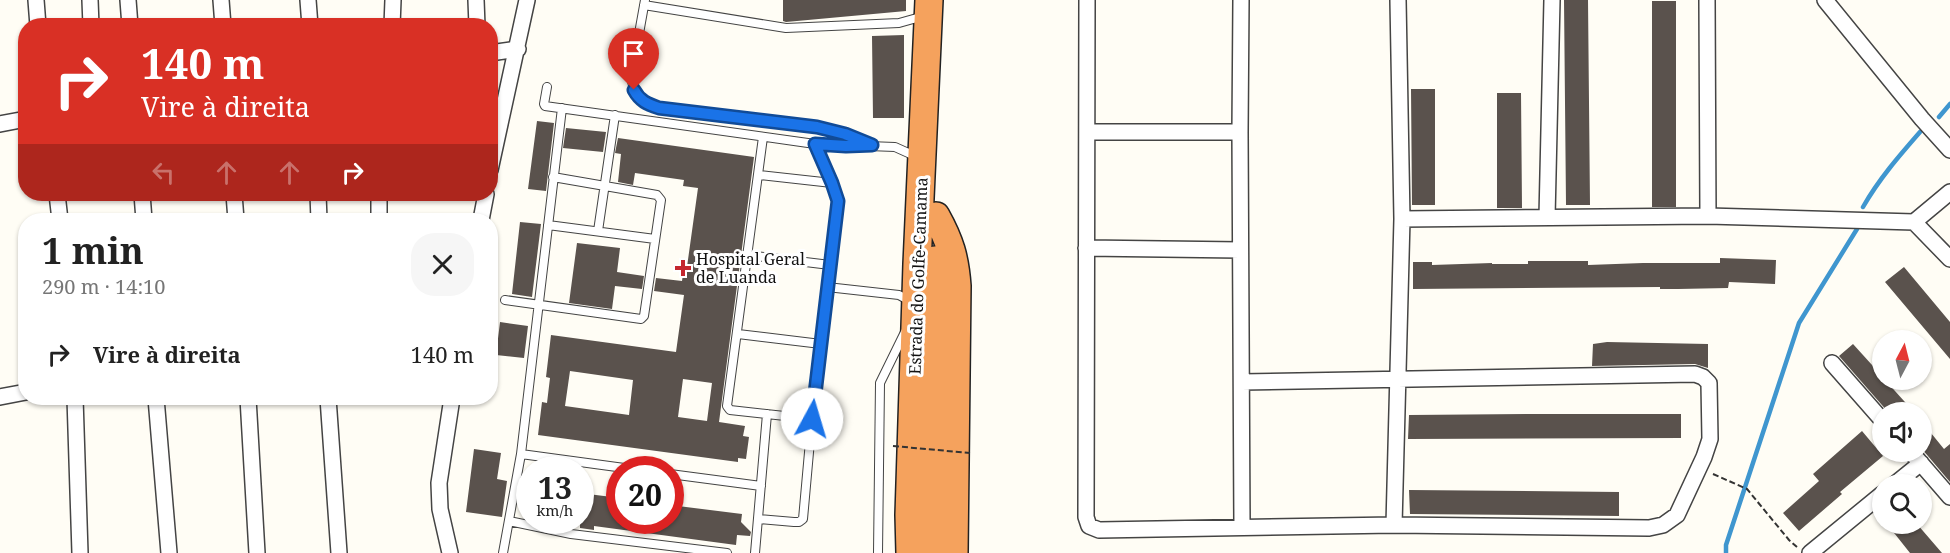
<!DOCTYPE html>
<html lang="pt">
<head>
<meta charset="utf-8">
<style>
	body { margin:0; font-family:"Noto Serif",serif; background:#f6f6f6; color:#222; height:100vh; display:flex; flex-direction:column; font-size:22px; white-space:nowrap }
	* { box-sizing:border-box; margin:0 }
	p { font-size:20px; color:#767676 }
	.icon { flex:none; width:33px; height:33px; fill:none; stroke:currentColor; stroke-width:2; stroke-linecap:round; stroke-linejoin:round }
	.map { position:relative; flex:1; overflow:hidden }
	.details { position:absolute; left:18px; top:213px; width:480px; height:192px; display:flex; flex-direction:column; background:#fff; border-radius:24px; box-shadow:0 2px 4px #0004 }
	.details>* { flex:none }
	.guide { position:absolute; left:18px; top:18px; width:480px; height:183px; border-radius:24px; box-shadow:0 2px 4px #0004; background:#d93025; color:#fff; overflow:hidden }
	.needle { width:39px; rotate:7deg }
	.controls { position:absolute; left:1872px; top:330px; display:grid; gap:12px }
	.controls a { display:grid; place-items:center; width:60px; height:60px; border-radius:50%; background:#fff; box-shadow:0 2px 4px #0004; font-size:30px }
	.speed { position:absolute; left:516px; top:456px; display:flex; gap:12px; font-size:30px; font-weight:700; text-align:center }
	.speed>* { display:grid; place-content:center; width:78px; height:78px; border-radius:50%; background:#fff; box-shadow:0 2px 4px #0004; line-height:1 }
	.speed small { font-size:15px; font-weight:400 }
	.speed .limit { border:9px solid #d22; background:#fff; color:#111 }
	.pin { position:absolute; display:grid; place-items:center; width:51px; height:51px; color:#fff; margin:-62px -26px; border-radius:50% 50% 50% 0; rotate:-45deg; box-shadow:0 0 6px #0007 }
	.pin .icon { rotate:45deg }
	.me { position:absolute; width:66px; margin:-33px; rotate:6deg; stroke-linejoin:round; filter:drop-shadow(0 0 4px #0008) }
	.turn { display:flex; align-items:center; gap:21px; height:126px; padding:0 24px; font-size:27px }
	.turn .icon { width:78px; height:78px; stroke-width:2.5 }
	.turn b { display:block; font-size:42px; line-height:51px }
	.lanes { display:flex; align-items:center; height:57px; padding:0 24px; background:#0003; justify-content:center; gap:30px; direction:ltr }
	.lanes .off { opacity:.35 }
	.round { display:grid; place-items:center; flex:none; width:63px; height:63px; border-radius:24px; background:#f6f6f6 }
	.headline { display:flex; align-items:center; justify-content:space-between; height:102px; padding:0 24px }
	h1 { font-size:36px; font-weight:700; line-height:45px }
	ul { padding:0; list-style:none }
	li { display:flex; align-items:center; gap:18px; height:78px; padding:0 24px }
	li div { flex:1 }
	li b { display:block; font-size:22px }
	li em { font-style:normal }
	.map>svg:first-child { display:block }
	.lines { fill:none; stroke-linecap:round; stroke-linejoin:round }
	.stream { stroke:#3f96cf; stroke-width:4.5 }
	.building { fill:#5a524d; fill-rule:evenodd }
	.lane-casing { stroke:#444; stroke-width:10 }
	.street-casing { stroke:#444; stroke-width:18 }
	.highway-casing { stroke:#222; stroke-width:30 }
	.path { stroke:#333; stroke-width:2; stroke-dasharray:6 3; stroke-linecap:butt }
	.lane { stroke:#fff; stroke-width:8 }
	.street { stroke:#fff; stroke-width:15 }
	.highway { stroke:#f5a25d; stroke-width:27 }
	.path-bridge { stroke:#333; stroke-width:2; stroke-dasharray:6 3; stroke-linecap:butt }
	.route-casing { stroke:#114b97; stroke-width:15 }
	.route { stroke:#1a73e8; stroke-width:10 }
	.poi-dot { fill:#c4262e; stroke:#fff; stroke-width:2 }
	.labels { text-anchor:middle; stroke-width:6; stroke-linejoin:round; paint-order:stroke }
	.poi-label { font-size:16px; fill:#111; stroke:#fff; text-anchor:start }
	.street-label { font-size:16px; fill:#111; stroke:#fff }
</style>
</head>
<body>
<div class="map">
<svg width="1950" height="553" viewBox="0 0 1950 553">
	<rect width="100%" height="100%" fill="#fffdf5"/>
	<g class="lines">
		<path class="stream" d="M1939 117 1950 104
			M1863 207C1879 179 1899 156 1920 132
			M1726 553V545L1799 323 1857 229"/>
	</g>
	<path class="building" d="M783 0H906V11L786 22 783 21Z
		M1564 0H1588L1590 205H1566Z
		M1652 1H1676V207H1652Z
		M904 35V118H873L872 36Z
		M1411 89H1435V205H1412Z
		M1497 93H1521L1522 208H1497Z
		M537 121 554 123 546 191 528 189Z
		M566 128 606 132 603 152 563 148Z
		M618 138 754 157 719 422 745 426 743 436 749 437 746 459 738 458V462L538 435 542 402 547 403 550 378 546 377 551 335 676 352 684 295 654 291 656 278 682 281 683 274H686L698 188 683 186 684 180 635 173 633 185 618 182 621 154 615 153ZM570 371 633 380 629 415 565 406ZM683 379 712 383 707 421 678 417Z
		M520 222 541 224 532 297 512 294Z
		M577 243 620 248 617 272 644 276 642 289 615 286 612 309 569 303Z
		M1720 258 1776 260 1775 284 1729 282 1728 288 1678 289H1660V287L1413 289V262H1432V265L1492 263V264H1528V261H1588V265L1643 263H1720Z
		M1904 267 1950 322V359L1885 282Z
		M500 322 528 326 524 358 496 355Z
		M1607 342 1708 344V368L1695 364 1592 366 1593 344Z
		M1853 344 1882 376V380H1885L1914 412H1888L1839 356Z
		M1534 414H1681V438L1408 439 1409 415Z
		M1922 422 1944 449 1950 444V482L1922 449Z
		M1862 431 1883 456 1840 492 1842 494 1799 531 1783 513 1819 481 1813 474Z
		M474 449 501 453 497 479 507 481 502 517 466 512Z
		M1409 490 1619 492V516L1410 514Z
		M580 493 620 498V520H670V505L742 514 741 522 751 532 750 536 737 535 736 545 594 526V530L580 528Z
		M1887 524H1917L1942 553H1910Z"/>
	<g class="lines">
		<g class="lane-casing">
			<path id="lane" d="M645 0 631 78C635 96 642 103 659 108L817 127 845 134 868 143
				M644 5 786 28 899 23 924 16
				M547 87 544 104 545 106 815 144 895 147 915 156
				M562 108 521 454 639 470
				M763 137 727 406 730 410 812 419
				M759 175 832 183
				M548 225 655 239
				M598 231 615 115
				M748 255 830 265
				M827 287 899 295 910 301
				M505 300 641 319 644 316 661 200 657 195 553 177
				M738 334 821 344
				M670 474 761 486
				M758 519 794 522H799L803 519 812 419 838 201 832 183 815 144
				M509 521 571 534 727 553
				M503 553 521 454
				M755 553 767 414
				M878 553 880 383 906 330"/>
		</g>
		<g class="street-casing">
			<path id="street" d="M36 0 38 26
				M90 0 91 26
				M128 0 130 26
				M221 0 223 26
				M308 0 310 26
				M476 0 477 26
				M1087 0 1086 517 1089 526 1099 530 1394 525 1649 528 1663 525 1677 515 1704 457 1710 439 1709 383 1703 377 1695 374 1242 382
				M1241 0 1240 132 1242 527
				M1707 0 1708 216
				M1825 0 1922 119 1950 150
				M392 26 393 0
				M490 53 518 49
				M0 124 26 119
				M1087 132H1240
				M490 170 527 0
				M57 194 60 220
				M142 194 144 220
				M234 194 236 220
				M318 194 319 220
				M1547 217 1552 0
				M1402 219 1708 216 1914 222 1950 259
				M379 220V194
				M481 220 486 194
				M1914 222 1950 192
				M1086 248 1240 250
				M1832 363 1882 420
				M0 397 26 392
				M75 398 80 553
				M156 398 169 553
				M248 398 257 553
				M328 398 339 553
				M1911 452 1950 497
				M1895 484 1921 463
				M1394 525 1402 219 1398 0
				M450 553 440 509 439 483 452 398
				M1810 553 1882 494"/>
		</g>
		<g class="highway-casing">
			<path id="highway" d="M936 216C950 241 955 258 957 286L954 553
				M910 553 909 515 917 264 929 0
				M929 553 935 260"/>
		</g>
		<path class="path" d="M1713 474 1747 489 1789 540 1797 547"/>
		<use href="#lane" class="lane"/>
		<use href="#street" class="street"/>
		<use href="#highway" class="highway"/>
		<path class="path-bridge" d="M893 446 970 453"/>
	</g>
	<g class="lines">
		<g class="route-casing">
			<path id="route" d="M634 90C640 101 647 104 659 108L817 127 845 134 872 145 846 146 815 144 832 183 838 201 812 419"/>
		</g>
		<use href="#route" class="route"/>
	</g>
	<path class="poi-dot" d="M680 259h6v6h6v6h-6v6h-6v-6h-6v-6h6z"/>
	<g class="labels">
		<g class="poi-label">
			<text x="696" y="265">Hospital Geral<tspan x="696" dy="18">de Luanda</tspan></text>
		</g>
		<g class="street-label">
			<text transform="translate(918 276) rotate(-88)" y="6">Estrada do Golfe-Camama</text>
		</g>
	</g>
</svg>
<div class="controls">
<a><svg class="needle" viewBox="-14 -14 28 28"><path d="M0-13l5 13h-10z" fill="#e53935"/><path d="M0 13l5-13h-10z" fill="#767676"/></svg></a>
<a><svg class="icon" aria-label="sound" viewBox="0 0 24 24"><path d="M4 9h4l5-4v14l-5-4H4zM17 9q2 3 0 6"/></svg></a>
<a><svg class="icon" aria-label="search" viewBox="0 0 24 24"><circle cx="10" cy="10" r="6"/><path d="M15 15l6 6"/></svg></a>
</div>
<div class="speed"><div>13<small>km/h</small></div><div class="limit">20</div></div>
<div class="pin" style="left:634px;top:90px;background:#d93025"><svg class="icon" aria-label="arrive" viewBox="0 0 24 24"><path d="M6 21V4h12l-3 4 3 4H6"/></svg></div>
<svg class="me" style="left:812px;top:419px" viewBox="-20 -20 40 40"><circle r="19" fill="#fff"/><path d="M0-13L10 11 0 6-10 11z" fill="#1a73e8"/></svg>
<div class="guide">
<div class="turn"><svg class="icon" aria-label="right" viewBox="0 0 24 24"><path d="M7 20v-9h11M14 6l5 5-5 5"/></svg><div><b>140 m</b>Vire à direita</div></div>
<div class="lanes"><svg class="icon off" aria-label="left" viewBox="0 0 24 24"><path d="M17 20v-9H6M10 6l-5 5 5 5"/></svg><svg class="icon off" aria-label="ahead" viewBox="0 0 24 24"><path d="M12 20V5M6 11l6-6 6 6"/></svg><svg class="icon off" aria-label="ahead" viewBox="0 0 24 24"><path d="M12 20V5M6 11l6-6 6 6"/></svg><svg class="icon" aria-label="right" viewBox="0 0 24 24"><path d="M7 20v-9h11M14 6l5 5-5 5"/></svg></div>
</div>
<section class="details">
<div class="headline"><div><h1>1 min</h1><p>290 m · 14:10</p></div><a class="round"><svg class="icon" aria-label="close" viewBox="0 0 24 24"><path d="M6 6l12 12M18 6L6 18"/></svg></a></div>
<ul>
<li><svg class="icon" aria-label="right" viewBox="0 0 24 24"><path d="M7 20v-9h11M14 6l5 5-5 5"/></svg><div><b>Vire à direita</b></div><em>140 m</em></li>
</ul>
</section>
</div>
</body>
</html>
